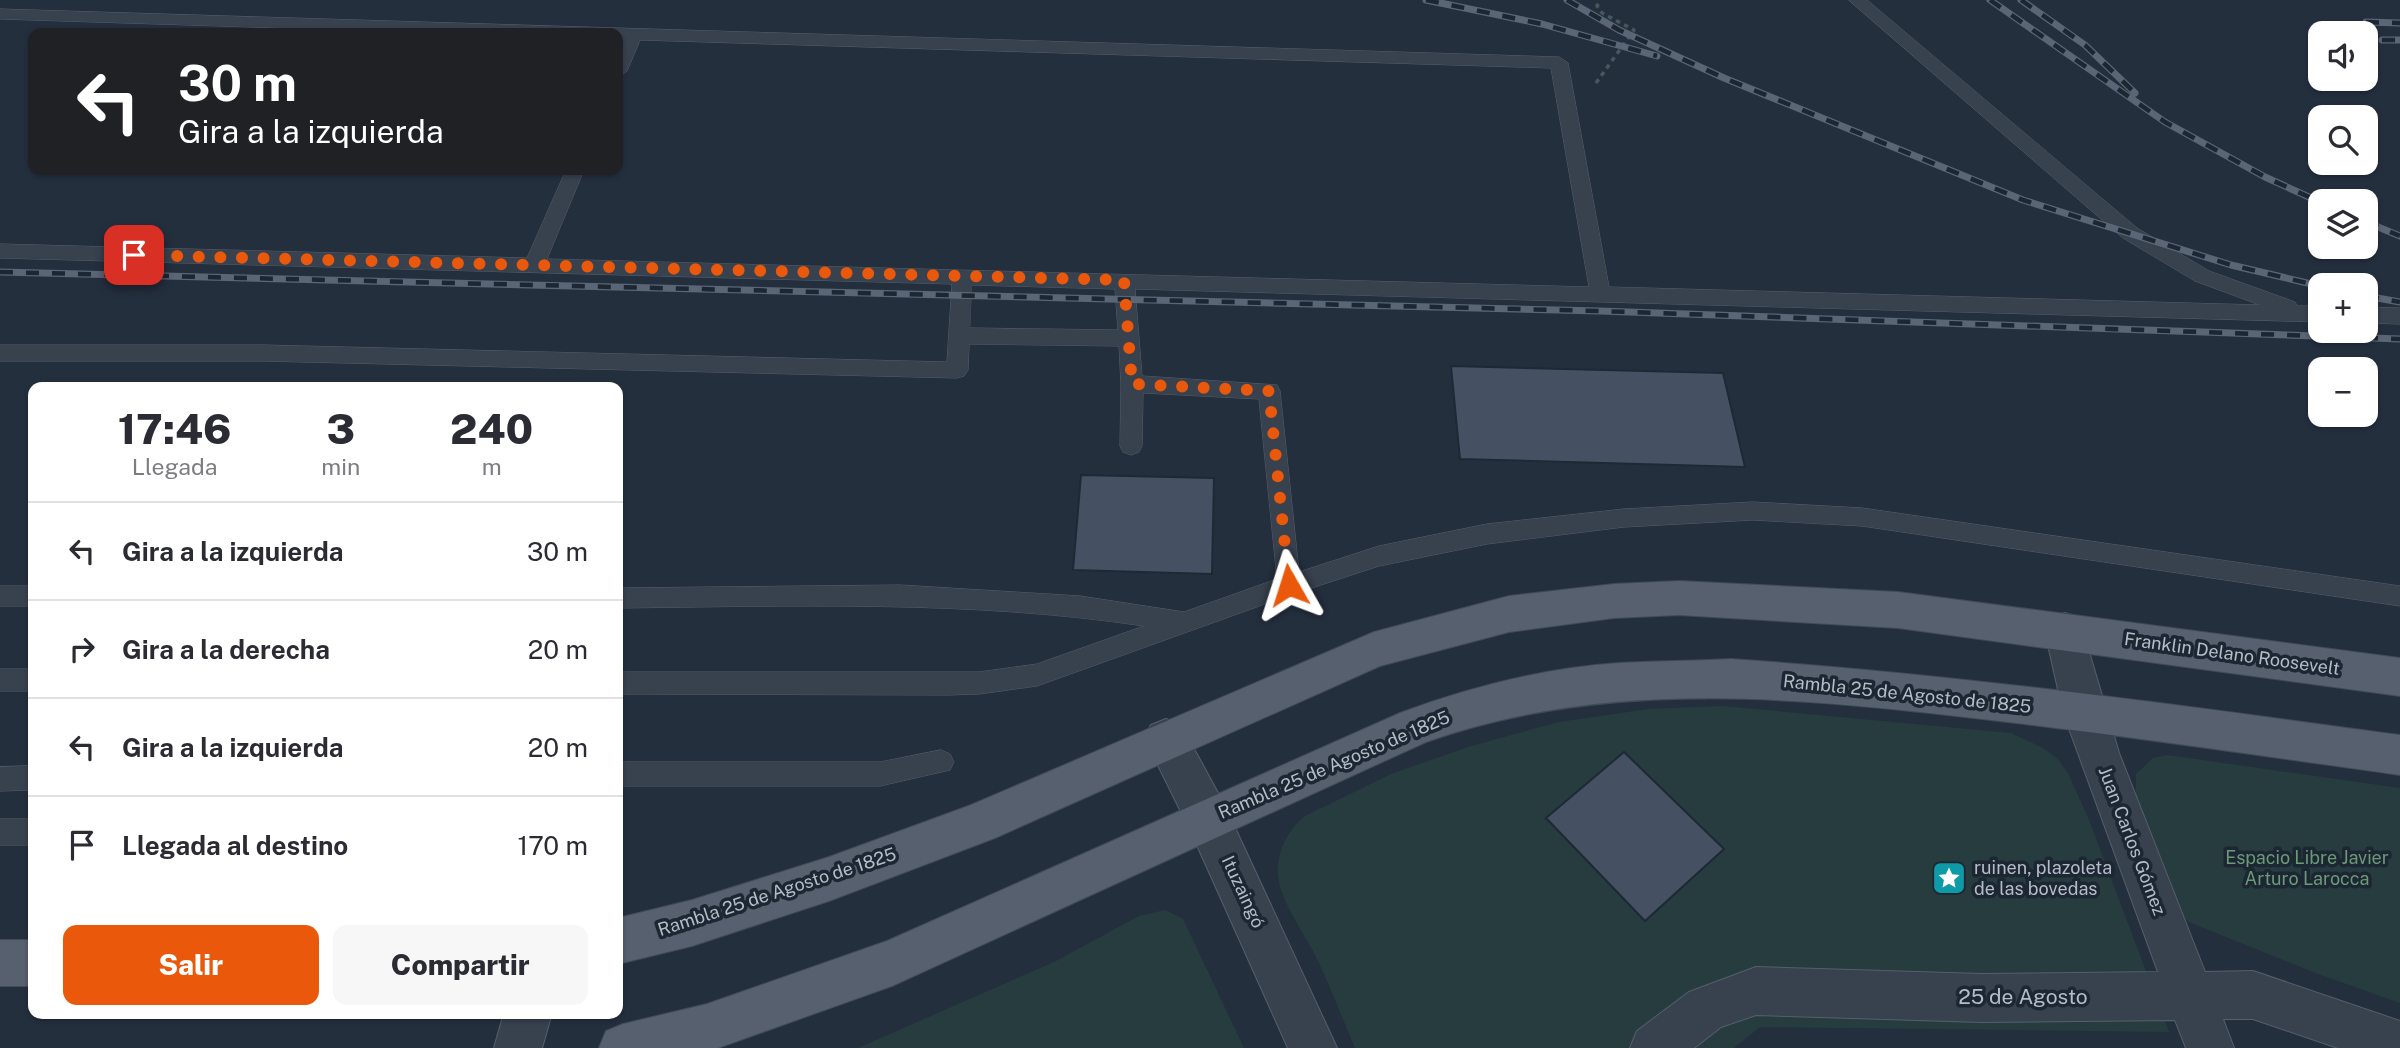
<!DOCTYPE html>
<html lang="es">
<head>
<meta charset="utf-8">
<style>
	body { margin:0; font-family:"Public Sans",sans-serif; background:#f7f7f7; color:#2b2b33; height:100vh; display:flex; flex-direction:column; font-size:26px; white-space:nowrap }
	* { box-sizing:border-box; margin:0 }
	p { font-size:23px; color:#7c7c81 }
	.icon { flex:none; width:38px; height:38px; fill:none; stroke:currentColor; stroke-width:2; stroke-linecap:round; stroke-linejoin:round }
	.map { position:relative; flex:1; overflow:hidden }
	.drawer { position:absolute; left:28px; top:382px; width:595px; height:637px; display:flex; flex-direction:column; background:#fff; border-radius:14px; box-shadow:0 2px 5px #0004 }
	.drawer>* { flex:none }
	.top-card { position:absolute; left:28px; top:28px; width:595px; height:147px; border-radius:14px; box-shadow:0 2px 5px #0004; background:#202124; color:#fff; overflow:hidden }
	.controls { position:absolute; left:2308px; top:21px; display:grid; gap:14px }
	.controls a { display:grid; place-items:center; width:70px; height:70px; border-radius:14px; background:#fff; box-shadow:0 2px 5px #0004; font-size:35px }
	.pin { position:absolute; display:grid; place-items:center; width:60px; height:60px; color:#fff; margin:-30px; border-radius:14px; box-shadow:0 4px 10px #0006 }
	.me { position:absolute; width:77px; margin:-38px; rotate:354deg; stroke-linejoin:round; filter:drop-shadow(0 0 5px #0008) }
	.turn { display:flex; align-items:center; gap:24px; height:147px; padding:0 35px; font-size:32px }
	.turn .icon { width:91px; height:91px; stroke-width:2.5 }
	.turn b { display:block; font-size:49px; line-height:60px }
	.eta { display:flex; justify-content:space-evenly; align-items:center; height:119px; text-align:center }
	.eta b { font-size:42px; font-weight:800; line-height:49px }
	.cta { display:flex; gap:14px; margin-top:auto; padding:14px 35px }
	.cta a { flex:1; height:80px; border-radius:14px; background:#ea580c; color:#fff; font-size:28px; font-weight:800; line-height:80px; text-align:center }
	.cta a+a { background:#f7f7f7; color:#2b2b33 }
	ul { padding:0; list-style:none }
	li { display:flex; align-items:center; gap:21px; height:98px; padding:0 35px; border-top:2px solid #e1e1e2 }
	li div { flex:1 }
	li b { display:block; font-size:26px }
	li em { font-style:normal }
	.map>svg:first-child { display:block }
	.green { fill:#263c3f }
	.building { fill:#455162; stroke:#1f2835; stroke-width:2 }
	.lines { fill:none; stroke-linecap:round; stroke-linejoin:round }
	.lane-casing { stroke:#565f6c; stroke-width:1 }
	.street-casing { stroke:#565f6c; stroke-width:2 }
	.primary-casing { stroke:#414a57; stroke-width:2 }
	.path { stroke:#44595c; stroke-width:3.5; stroke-dasharray:4.5 4.5; stroke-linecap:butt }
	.lane { fill:#38414e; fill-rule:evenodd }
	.street { fill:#38414e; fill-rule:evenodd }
	.primary { fill:#56606e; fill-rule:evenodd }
	.rail-casing { stroke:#5a6575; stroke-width:7 }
	.rail { stroke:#1d2633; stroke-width:4.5; stroke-dasharray:13; stroke-linecap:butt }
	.route { stroke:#ea580c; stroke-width:12; stroke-dasharray:0 21.6 }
	.labels { text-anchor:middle; stroke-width:7; stroke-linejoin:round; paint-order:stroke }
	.street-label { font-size:18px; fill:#b4bcc9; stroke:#1d2633 }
	.park-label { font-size:18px; fill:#6b9a76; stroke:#1d2633 }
	.poi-label { font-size:18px; fill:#b4bcc9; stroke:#1d2633; text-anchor:start }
	.near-street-label { font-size:21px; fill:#b4bcc9; stroke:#1d2633 }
</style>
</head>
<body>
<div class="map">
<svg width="2400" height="1048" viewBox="0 0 2400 1048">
	<rect width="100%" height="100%" fill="#242f3e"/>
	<path class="green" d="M1723 706 2011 733 2043 748 2057 758 2068 773 2089 820 2169 1032 1760 1027 1734 1048H1355C1342 1018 1331 988 1317 959 1305 933 1282 905 1278 877 1276 853 1287 830 1305 816L1391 774 1468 747 1559 722 1648 709Z
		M2167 755 2400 788V1003L2318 974 2189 922 2177 913 2136 808V774L2153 758Z
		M1165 910 1183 919 1244 1048H858L1056 961 1139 916Z"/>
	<path class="building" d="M1451 366 1723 373 1745 467 1460 459Z
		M1081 475 1214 478 1212 574 1073 570Z
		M1624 752 1724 849 1645 921 1546 818Z"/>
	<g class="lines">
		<g class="lane-casing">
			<path id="lane" d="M1849 0H1867L2137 228 2209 271 2295 302 2297 306H2320V322L1135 289 1142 376 1277 385 1280 391 1299 572 1379 546 1487 524 1624 509 1753 502 1862 508 2400 586V606L1862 526 1753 520 1624 527 1487 544 1379 566 1290 595 1037 686 979 694 948 695 618 694V672H979L1037 664 1144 626C970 600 794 606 618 608V588L900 585 1080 596 1184 612 1277 579 1259 399 1143 393 1142 446 1139 452 1131 455 1123 452 1120 446 1121 384 1119 346 969 344 968 370 964 376 957 378 263 361H0V345H263L947 362 952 284 0 258V244L527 258 566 170H584L547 259 1589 287 1551 68 640 40 627 71 618 77V51L623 39H618V33H438L0 19V9L1559 57 1568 63 1609 287 2260 305 2195 281 2123 238ZM972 285 1115 289 1118 330 970 328Z
				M2366 307 2400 308V324L2366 323Z
				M0 586H33V606H0Z
				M0 669H33V691H0Z
				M941 750 950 754 954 762 950 770 880 786H618V762H880Z
				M33 766V790L0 791V767Z
				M0 819H33V845H0Z"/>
		</g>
		<g class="street-casing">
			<path id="street" d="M2065 613 2079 618 2119 753 2205 972 2253 971 2400 1021V1048H2338L2253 1019H2223L2234 1048H2186L2175 1020 1982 1022 1756 1015 1721 1027 1694 1048H1630L1637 1031 1689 992 1756 967 1982 974 2158 972 2063 712 2045 631 2051 618Z
				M1166 719 1181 725 1224 804 1337 1048H1288L1192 834 1145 739 1151 725Z
				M504 1013H552L542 1048H494Z"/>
		</g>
		<g class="primary-casing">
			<path id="primary" d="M1679 581 1898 592 2400 658V696L1898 628 1679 615 1614 618 1509 632 1380 666 995 838 829 901 692 946 618 964V918L692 900 829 857 971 805 1374 632 1509 596 1614 584Z
				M1731 659C1955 674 2177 705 2400 735V775C2264 756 2128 736 1991 720 1802 698 1609 677 1426 742L892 986 718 1048H599L606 1031 623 1024 707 1004 887 941 1400 713C1470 687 1544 668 1619 663 1656 661 1694 661 1731 659Z
				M0 940H33V986H0Z"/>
		</g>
		<path class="path" d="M1596 83 1634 30 1602 13 1597 6 1600 0"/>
		<use href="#lane" class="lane"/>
		<use href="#street" class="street"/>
		<use href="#primary" class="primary"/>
		<g class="rail-casing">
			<path id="rail" d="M1426 0 1542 24 1657 56
				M1567 0 1619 30 1724 78 2023 200 2231 265 2320 286
				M1990 0 2165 122 2265 177 2320 202
				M2021 0 2085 45 2135 93
				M2366 22 2400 23
				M2382 40H2400
				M2366 222 2400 236
				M0 272 1600 311 2400 339
				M2366 296 2400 302"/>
		</g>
		<use href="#rail" class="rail"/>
	</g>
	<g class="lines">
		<path class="route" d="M134 255 1124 280 1132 384 1269 391 1289 585"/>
	</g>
	<defs>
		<g id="sight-square" transform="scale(1.75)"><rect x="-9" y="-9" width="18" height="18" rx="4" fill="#0f9aa8" stroke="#1d2633"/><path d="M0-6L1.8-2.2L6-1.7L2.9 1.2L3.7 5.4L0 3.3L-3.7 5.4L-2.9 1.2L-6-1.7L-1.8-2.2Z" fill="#fff"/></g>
	</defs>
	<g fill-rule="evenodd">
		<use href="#sight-square" x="1949" y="878"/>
	</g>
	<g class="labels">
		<g class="street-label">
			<text transform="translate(2232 654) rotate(8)" y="6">Franklin Delano Roosevelt</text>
			<text transform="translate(1907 694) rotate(6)" y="6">Rambla 25 de Agosto de 1825</text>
			<text transform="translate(1334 765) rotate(-23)" y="6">Rambla 25 de Agosto de 1825</text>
			<text transform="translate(2132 841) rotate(69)" y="6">Juan Carlos Gómez</text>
			<text transform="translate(777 892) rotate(-18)" y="6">Rambla 25 de Agosto de 1825</text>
			<text transform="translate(1243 892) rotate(65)" y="6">Ituzaingó</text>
		</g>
		<g class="park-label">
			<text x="2307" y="864">Espacio Libre Javier<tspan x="2307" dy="21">Arturo Larocca</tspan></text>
		</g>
		<g class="poi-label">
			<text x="1974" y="874">ruinen, plazoleta<tspan x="1974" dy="21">de las bovedas</tspan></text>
		</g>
		<g class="near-street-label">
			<text x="2023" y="1004">25 de Agosto</text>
		</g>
	</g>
</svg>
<div class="controls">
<a><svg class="icon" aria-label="sound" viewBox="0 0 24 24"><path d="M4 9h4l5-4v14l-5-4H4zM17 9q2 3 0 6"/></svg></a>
<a><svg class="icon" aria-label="search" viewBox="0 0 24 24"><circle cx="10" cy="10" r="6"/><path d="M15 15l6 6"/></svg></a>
<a><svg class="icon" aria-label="layers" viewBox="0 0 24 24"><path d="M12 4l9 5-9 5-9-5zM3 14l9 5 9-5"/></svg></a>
<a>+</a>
<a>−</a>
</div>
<div class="pin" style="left:134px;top:255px;background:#d93025"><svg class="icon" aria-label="arrive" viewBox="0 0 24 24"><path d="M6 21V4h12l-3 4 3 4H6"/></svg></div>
<svg class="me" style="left:1289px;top:585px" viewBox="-20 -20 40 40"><path d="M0-17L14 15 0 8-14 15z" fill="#ea580c" stroke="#fff" stroke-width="4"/></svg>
<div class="top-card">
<div class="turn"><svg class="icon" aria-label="left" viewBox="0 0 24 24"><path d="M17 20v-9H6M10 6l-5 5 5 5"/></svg><div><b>30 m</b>Gira a la izquierda</div></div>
</div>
<section class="drawer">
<div class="eta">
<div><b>17:46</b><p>Llegada</p></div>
<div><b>3</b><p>min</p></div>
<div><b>240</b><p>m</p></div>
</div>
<ul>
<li><svg class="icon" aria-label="left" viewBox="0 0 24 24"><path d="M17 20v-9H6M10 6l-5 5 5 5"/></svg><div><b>Gira a la izquierda</b></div><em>30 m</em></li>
<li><svg class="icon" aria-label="right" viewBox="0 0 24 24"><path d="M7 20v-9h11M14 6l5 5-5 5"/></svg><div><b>Gira a la derecha</b></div><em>20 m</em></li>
<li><svg class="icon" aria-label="left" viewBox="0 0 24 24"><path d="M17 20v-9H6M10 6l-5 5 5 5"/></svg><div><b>Gira a la izquierda</b></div><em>20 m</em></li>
<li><svg class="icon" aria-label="arrive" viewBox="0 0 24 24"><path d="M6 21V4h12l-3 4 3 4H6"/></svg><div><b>Llegada al destino</b></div><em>170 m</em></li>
</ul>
<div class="cta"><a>Salir</a><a>Compartir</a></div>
</section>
</div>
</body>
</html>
